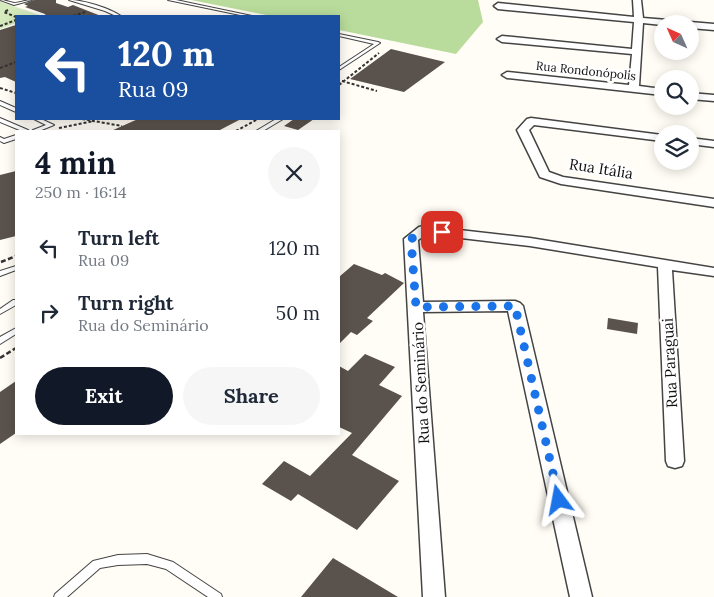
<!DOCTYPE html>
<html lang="en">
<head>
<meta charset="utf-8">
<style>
	body { margin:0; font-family:Lora,serif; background:#f6f6f7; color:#1f2937; height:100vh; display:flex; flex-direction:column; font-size:19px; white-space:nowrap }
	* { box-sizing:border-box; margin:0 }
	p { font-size:16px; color:#747a83 }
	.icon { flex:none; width:28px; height:28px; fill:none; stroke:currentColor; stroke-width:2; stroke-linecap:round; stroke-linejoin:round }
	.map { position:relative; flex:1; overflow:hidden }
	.sheet { position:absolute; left:15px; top:130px; width:325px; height:305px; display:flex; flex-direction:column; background:#fff; border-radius:0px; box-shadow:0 2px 12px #0003 }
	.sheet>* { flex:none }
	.hud { position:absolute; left:15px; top:15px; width:325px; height:105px; border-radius:0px; box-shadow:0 2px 12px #0003; background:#1a4fa0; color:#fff; overflow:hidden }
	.needle { width:32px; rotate:315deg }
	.buttons { position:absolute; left:654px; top:15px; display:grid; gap:10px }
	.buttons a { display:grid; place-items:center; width:45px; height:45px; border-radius:50%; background:#fff; box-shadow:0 2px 12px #0003; font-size:25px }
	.pin { position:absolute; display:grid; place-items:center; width:42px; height:42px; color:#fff; margin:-21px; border-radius:10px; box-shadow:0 2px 8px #0006 }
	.me { position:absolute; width:55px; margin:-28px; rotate:347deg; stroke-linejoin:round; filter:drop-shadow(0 0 4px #0008) }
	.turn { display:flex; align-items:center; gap:18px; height:105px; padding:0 20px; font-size:22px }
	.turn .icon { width:65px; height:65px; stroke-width:2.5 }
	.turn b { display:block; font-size:35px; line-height:42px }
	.round { display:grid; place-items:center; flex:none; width:52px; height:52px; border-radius:26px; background:#f6f6f7 }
	.overview { display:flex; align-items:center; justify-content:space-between; height:85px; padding:0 20px }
	h1 { font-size:30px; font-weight:800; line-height:38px; color:#111827 }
	.primary-button { display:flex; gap:10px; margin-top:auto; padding:10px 20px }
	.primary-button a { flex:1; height:58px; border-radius:30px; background:#111827; color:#fff; font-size:20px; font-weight:800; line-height:58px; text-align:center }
	.primary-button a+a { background:#f6f6f7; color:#1f2937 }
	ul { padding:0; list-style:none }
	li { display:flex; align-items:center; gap:15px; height:65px; padding:0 20px }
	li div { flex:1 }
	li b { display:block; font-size:19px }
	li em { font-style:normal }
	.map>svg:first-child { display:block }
	.green { fill:#d5ebbd }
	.forest { fill:#b9dc9c }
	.building { fill:#5a524d }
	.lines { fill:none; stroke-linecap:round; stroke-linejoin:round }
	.lane-casing { stroke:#444; stroke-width:2 }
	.street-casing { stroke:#444; stroke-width:3 }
	.path-far1 { stroke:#333; stroke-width:2; stroke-dasharray:3 2; stroke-linecap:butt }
	.path { stroke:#333; stroke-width:2.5; stroke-dasharray:5 2.5; stroke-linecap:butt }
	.lane { fill:#fff; fill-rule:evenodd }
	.street { fill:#fff; fill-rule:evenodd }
	.route { stroke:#1a73e8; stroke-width:9; stroke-dasharray:0 16.2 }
	.labels { text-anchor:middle; stroke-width:5; stroke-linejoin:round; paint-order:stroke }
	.far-street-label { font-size:12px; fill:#111; stroke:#fff }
	.street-label { font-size:15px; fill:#111; stroke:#fff }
</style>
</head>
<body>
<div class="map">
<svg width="714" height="597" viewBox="0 0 714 597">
	<rect width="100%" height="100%" fill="#fffdf5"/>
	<path class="green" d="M0 1 4 3 40 15 16 16V23L0 29Z"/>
	<path class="forest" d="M191 0H478L483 22 456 54 339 30V16H271Z"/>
	<path class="building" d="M34 0H56V3L68 7 73 5 101 16H46L45 14 25 7 28 6 24 4Z
		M16 25V82L5 77 0 78V30Z
		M391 49 445 62 404 92 350 79Z
		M138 119H241L218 131H111Z
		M294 119H314L298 130 284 126Z
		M16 171V236L0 240V175Z
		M354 264 382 275 385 273 404 283 367 318 373 321 357 335 351 332 339 344V277Z
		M608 318 638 323 637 334 607 329Z
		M365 354 395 367 379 385 402 396 352 455 399 481 357 530 298 494 291 501 262 484 284 461 310 476 352 433 339 427V366L348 371Z
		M16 381V433L0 444V392Z
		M333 558 398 597H301Z"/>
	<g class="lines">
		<g class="lane-casing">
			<path id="lane" d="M0 0C5 0 9 2 14 3 19 3 26 0 32 0L14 5Z
				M69 0C84 0 109 8 121 16H116L105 11Z
				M168 0H176L252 16H245Z
				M339 34 378 42 380 43 339 70V67L374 44 339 36Z
				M0 101 16 108V112L0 105Z
				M0 118 28 130 29 131H22L0 122Z
				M34 119H41L54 125 39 131H32L33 130 46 125Z
				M276 119H283L263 131H256Z
				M16 135V139L4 143 0 141V137L4 139Z
				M16 266V270L0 276V271Z
				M13 300H16V305L0 314V309Z
				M16 328V334L0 344V337Z
				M147 554 173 562 221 594 222 597H208L166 569 147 564 118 565 100 568 67 597H54L55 594 93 561 118 555Z"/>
		</g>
		<g class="street-casing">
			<path id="street" d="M633 0H641L643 18 680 21 684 24 662 25 643 23 639 86 662 89V95L507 78 502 75 507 72 629 85 632 54 502 42 497 39 502 36 632 49 634 22 498 9 494 6 498 3 634 17Z
				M690 22 714 24V30L690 28V24H686Z
				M690 93 714 95V101L690 99Z
				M531 118 662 135V141L534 125 529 130 549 172 563 177 714 199V207L561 184 540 177 517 130 527 119Z
				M690 138 714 141V147L690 144Z
				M424 226 530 238 714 268V276L672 270 684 461 682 466 675 468 668 466 666 461 658 267 530 246 427 234 418 240 423 302 515 301 520 303 523 306 592 597H570L508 311 423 312 445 597H423L404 239 419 227Z"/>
		</g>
		<path class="path-far1" d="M8 10 4 12 16 17
			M73 16 85 12
			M0 26 16 20
			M0 68 16 62
			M342 81 377 91
			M339 85 379 53
			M0 88 16 93
			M82 119 122 126
			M59 128 94 121
			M236 131 258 119"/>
		<path class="path" d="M1 262 16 256
			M0 358 16 348"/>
		<use href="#lane" class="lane"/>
		<use href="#street" class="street"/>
	</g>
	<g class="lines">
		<path class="route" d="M442 232 424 230 411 239 416 307 515 306 559 500"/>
	</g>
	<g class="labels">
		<g class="far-street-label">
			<text transform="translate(586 71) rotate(6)" y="4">Rua Rondonópolis</text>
		</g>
		<g class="street-label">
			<text transform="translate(601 169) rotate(9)" y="5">Rua Itália</text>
			<text transform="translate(670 363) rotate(-93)" y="5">Rua Paraguai</text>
			<text transform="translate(421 383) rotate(-93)" y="5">Rua do Seminário</text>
		</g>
	</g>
</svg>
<div class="buttons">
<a><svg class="needle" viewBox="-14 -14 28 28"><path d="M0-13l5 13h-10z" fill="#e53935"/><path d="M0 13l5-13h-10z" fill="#747a83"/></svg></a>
<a><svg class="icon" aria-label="search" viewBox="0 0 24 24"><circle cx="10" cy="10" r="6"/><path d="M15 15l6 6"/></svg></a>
<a><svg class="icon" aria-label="layers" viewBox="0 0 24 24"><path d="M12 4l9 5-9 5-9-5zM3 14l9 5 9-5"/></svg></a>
</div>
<div class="pin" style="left:442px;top:232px;background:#d93025"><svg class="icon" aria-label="arrive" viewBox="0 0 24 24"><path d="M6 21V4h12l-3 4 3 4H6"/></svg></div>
<svg class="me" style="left:559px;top:500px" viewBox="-20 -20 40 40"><path d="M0-17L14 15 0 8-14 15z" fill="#1a73e8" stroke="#fff" stroke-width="4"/></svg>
<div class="hud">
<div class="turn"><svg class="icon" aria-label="left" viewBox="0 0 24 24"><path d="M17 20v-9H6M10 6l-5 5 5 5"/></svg><div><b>120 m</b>Rua 09</div></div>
</div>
<section class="sheet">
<div class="overview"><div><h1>4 min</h1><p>250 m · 16:14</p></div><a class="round"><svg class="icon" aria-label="close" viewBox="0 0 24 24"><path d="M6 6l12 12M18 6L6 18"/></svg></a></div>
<ul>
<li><svg class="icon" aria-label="left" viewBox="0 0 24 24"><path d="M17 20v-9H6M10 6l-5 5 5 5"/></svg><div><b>Turn left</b><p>Rua 09</p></div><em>120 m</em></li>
<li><svg class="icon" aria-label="right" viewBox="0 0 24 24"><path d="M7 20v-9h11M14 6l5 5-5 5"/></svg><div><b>Turn right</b><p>Rua do Seminário</p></div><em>50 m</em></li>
</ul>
<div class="primary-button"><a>Exit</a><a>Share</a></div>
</section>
</div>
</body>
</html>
